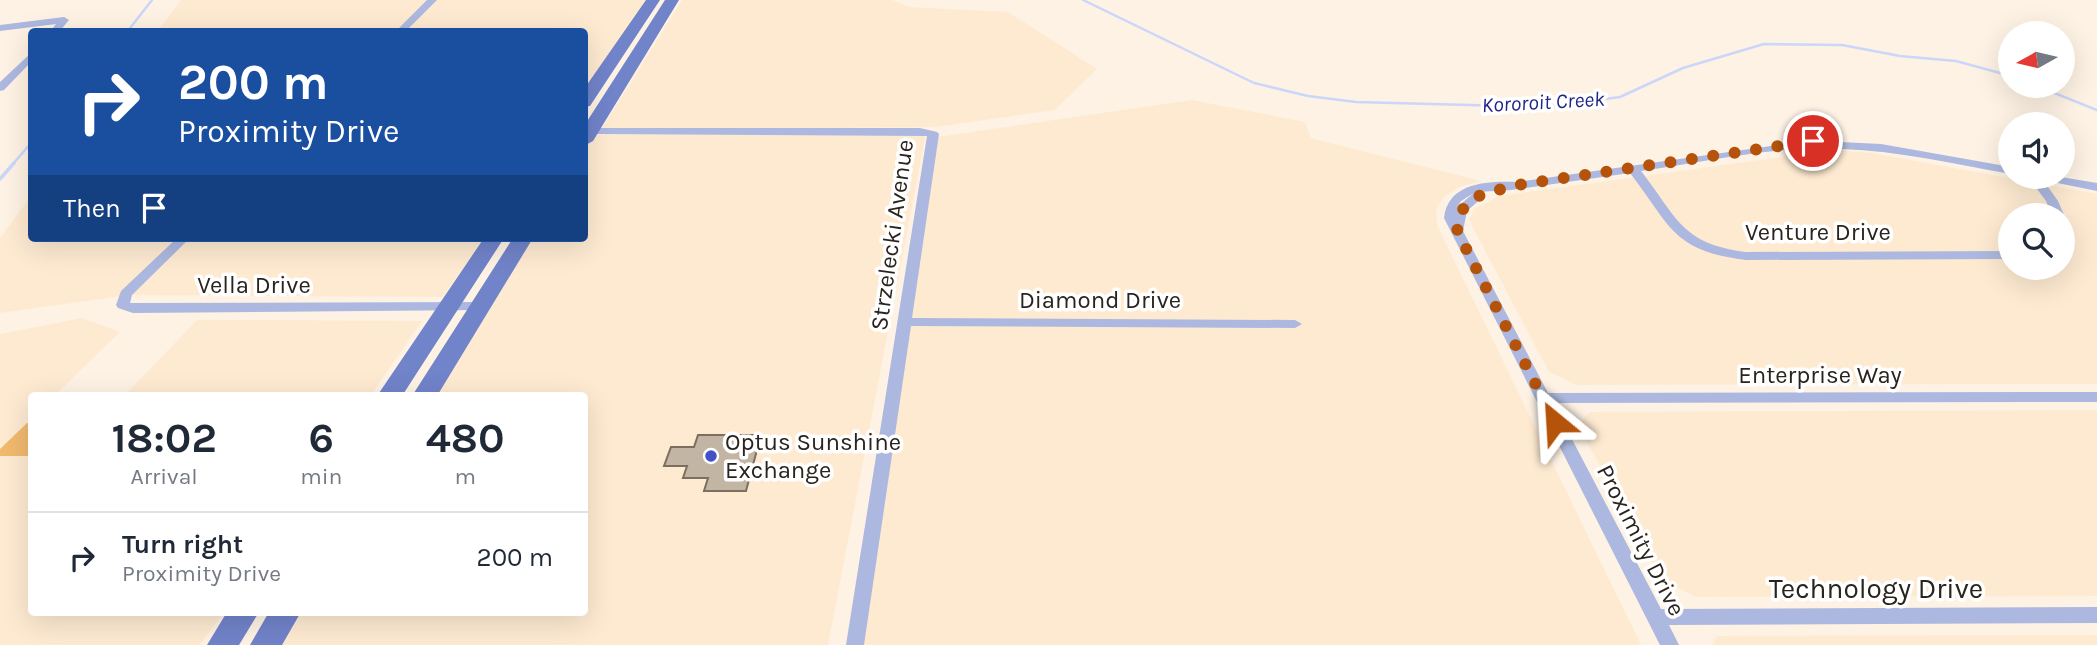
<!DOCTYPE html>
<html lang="en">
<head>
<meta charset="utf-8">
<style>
	body { margin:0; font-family:Karla,sans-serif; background:#f2f2f3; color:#1f2937; height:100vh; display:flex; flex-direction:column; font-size:26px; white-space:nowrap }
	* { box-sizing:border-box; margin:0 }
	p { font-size:23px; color:#747a83 }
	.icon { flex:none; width:38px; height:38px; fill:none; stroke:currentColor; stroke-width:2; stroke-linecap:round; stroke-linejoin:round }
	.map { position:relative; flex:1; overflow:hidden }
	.details { position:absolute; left:28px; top:392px; width:560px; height:224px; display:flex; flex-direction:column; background:#fff; border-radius:7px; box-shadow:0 7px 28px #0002 }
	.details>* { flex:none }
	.hud { position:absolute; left:28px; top:28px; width:560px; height:214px; border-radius:7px; box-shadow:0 7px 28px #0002; background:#1a4fa0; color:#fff; overflow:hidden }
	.needle { width:46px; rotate:262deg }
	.buttons { position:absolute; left:1998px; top:21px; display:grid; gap:14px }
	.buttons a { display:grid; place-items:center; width:77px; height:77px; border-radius:50%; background:#fff; box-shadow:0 7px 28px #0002; font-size:35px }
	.pin { position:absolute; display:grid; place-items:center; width:60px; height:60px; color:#fff; margin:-30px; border:4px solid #fff; border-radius:50%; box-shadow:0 2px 7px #0007 }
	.me { position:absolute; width:77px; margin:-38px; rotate:333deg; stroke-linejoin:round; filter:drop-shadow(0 0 5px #0008) }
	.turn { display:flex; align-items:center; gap:24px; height:147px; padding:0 35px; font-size:32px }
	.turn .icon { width:91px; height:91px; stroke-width:2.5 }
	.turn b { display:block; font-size:49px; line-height:60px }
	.then { display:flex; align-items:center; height:66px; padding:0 35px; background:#0003; gap:14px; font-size:26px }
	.eta { display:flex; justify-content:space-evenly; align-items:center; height:119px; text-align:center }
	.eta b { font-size:42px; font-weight:700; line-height:49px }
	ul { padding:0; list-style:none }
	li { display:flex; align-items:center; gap:21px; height:91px; padding:0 35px; border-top:2px solid #e0e1e3 }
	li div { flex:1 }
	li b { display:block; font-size:26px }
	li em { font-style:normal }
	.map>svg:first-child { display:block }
	.built { fill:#feead1; fill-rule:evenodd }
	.green { fill:#f1b96e }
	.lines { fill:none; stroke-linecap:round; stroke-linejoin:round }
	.stream-far1 { stroke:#cbd6fa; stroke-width:2.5 }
	.stream { stroke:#cbd6fa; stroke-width:3.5 }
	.building { fill:#c3b5a4; stroke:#7c6f5f; stroke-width:2 }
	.minor { fill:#acb8df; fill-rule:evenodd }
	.primary { fill:#7183c9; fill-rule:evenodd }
	.route { stroke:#b45309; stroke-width:12; stroke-dasharray:0 21.6 }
	.poi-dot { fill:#4152c6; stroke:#fff; stroke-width:2.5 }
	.labels { text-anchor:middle; stroke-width:7; stroke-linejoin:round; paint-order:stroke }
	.far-water-label { font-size:21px; font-style:italic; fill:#202687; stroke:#fff }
	.street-label { font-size:24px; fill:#29241d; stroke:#fff }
	.poi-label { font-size:24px; fill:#29241d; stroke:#fff; text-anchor:start }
	.near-street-label { font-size:28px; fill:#29241d; stroke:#fff }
</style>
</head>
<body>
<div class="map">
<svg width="2097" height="645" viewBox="0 0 2097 645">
	<rect width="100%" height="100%" fill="#fef2e4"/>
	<path class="built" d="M181 0H648L585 92 584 32H157Z
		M682 0H892L909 7 1008 12 1097 69 1055 110 936 127 601 130Z
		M1192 100 1305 122 1311 138 1481 181 1459 187 1444 197 1436 209 1437 225 1641 645H863L937 137Z
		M926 133 828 645H282L302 613 584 612V396L434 395 531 238H584L585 150 594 135Z
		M1833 150 1871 153 2097 194V384L1577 385 1549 372 1472 226 1470 219 1474 209 1499 196ZM2011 215H2063V268H2011Z
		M31 196 32 238H484L443 297 129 295 0 313V238Z
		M82 318 120 332 55 395 32 396 31 419 0 449V334Z
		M197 320H275L422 321 371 395H125Z
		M2097 410V596L1695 597 1659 577 1578 425 1590 412Z
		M0 456H31L32 612 223 613 200 645H0Z
		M2097 635V645H1712L1717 636Z"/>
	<path class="green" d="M27 423H31V456H0V449Z"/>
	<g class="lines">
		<path class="stream-far1" d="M1083 0 1254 83 1308 96 1356 102 1544 107 1620 97 1683 68 1764 44 1842 45 1900 56 1956 61 2011 76
			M127 32 152 0
			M2037 86 2097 110
			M12 165 32 142"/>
		<path class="stream" d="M0 179 14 163"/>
	</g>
	<path class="building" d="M698 435H761L746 491H704L708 478H683L687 466H664L671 447H694Z"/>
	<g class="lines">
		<path class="minor" d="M427 0H437L405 32H395Z
			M64 17 69 20 59 32H50L56 24 0 31V25Z
			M32 52V61L4 90 0 91V82Z
			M584 128H920L937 132 939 134 912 318 1295 320 1302 324 1295 328 911 326 864 645H846L927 136 584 134Z
			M1840 142 1881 144 2011 167V174C1955 164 1899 151 1842 149 1775 145 1706 162 1641 171 1677 217 1681 244 1746 252L2011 251V259L1746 260C1672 251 1671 226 1630 173L1511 190 1478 192 1474 193H1482L1484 196 1467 211 1463 231 1548 393 2097 392V402L1553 403 1661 609 2097 607V623L1669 625 1679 645H1660L1444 218C1448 182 1488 181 1517 182L1786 144ZM1474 193 1457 207 1461 201Z
			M2028 177H2061L2097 183V191L2043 180 2058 201 2064 215H2052L2046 201Z
			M2063 223 2069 227 2075 244 2068 254 2063 255Z
			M177 238H190L132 295 130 303 480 302 487 306 480 310 133 313 118 308 116 305 121 291Z"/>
		<path class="primary" d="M646 0H660L590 106 584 107V89Z
			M665 0H679L593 141 584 146V126Z
			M484 238H504L402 396H377Z
			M513 238H533L437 396H412Z
			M227 612H259L239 645H207Z
			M269 612H301L282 645H250Z"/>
	</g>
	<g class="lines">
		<path class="route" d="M1555 422 1457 231 1464 206 1482 194 1517 185 1813 141"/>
	</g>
	<circle class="poi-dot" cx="711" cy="456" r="7"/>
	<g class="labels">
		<g class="far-water-label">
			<text transform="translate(1543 102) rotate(-3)" y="7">Kororoit Creek</text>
		</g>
		<g class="street-label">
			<text x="1818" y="240">Venture Drive</text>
			<text transform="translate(892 235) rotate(-82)" y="8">Strzelecki Avenue</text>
			<text x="254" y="293">Vella Drive</text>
			<text x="1100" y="308">Diamond Drive</text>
			<text x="1820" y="383">Enterprise Way</text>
			<text transform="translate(1641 540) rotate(63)" y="8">Proximity Drive</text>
		</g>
		<g class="poi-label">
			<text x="725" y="450">Optus Sunshine<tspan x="725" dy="28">Exchange</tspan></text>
		</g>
		<g class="near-street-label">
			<text x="1876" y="598">Technology Drive</text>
		</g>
	</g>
</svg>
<div class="buttons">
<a><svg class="needle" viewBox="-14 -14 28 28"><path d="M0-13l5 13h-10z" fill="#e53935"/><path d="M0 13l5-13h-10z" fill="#747a83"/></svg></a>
<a><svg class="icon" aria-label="sound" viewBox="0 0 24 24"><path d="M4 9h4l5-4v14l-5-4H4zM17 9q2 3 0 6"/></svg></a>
<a><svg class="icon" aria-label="search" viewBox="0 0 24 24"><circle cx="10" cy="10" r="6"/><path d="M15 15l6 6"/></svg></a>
</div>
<div class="pin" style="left:1813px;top:141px;background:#d93025"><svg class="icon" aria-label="arrive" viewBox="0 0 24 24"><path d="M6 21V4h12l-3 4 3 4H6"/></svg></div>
<svg class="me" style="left:1555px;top:422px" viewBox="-20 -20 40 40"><path d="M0-17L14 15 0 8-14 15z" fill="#b45309" stroke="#fff" stroke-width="4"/></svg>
<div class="hud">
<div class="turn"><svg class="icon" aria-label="right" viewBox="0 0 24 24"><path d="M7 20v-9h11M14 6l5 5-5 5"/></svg><div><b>200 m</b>Proximity Drive</div></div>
<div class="then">Then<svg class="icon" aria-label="arrive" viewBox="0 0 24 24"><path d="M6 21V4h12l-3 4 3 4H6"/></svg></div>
</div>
<section class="details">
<div class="eta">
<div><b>18:02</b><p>Arrival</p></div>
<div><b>6</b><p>min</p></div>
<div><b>480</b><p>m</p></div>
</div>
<ul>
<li><svg class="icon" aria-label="right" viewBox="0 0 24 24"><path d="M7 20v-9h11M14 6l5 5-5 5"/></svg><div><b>Turn right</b><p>Proximity Drive</p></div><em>200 m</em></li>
</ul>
</section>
</div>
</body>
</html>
